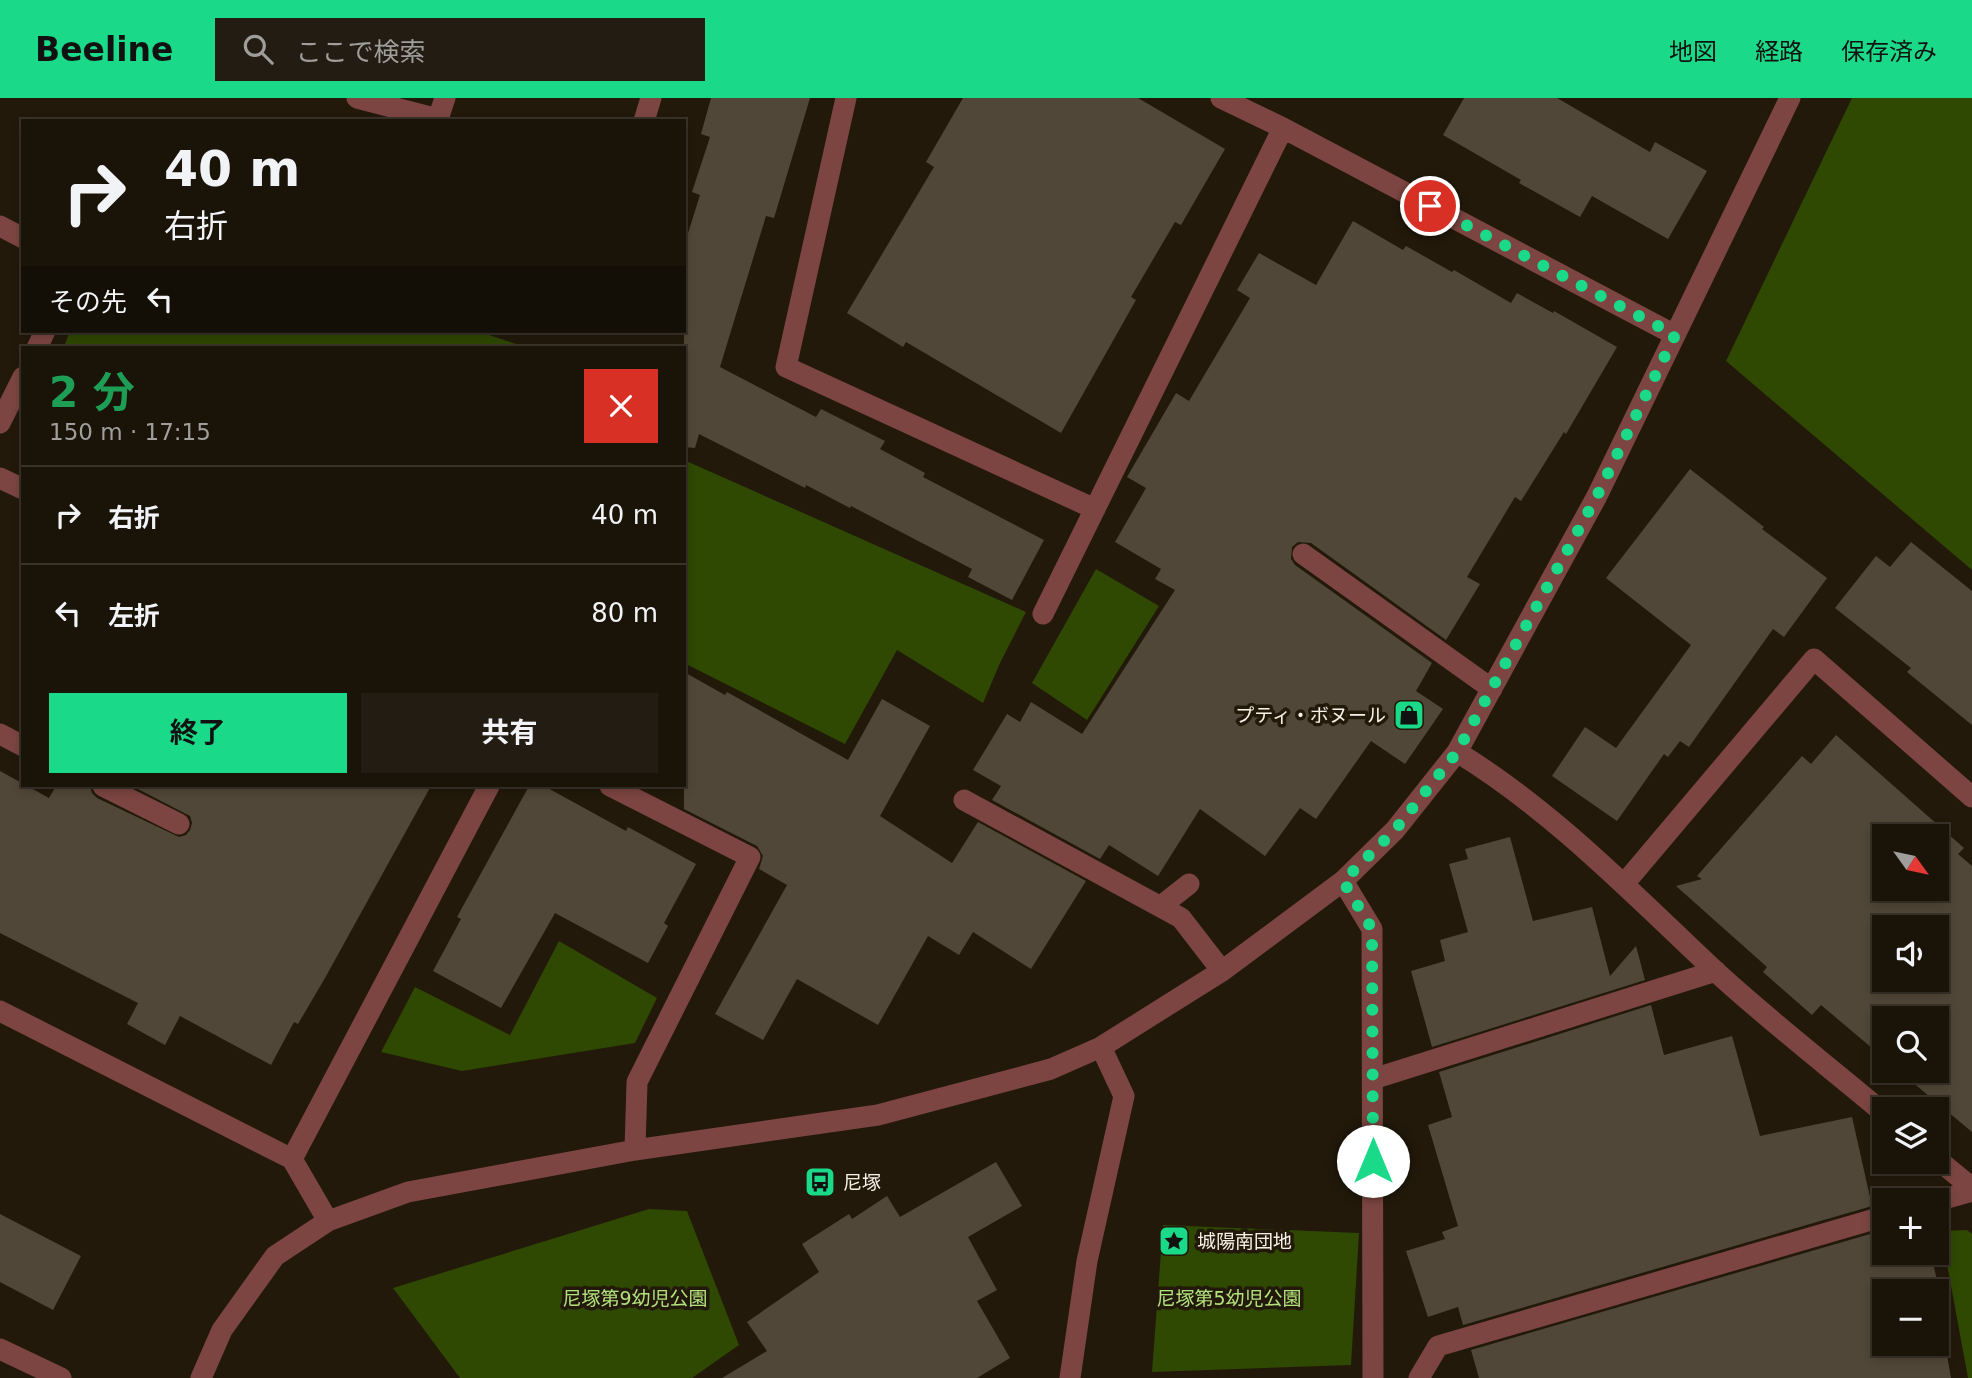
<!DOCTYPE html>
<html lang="ja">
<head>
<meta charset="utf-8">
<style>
	body { margin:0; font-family:"DejaVu Sans","Noto Sans JP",sans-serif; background:#231c12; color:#f1f3f6; height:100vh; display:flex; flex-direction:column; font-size:26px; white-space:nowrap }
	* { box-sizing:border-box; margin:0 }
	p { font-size:23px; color:#9f9e9c }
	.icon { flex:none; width:38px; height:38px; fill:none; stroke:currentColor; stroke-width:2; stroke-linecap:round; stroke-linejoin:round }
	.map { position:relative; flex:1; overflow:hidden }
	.drawer { position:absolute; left:21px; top:248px; width:665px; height:441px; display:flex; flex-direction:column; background:#1a1308; border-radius:0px; box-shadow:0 4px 10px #0003,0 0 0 2px #383229 }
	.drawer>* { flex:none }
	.hud { position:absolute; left:21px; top:21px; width:665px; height:214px; border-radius:0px; box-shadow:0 4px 10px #0003,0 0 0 2px #383229; background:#1a1308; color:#f1f3f6; overflow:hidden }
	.needle { width:46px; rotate:123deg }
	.buttons { position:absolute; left:1872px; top:726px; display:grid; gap:14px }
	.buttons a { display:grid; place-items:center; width:77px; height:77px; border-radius:0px; background:#1a1308; box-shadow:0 4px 10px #0003,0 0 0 2px #383229; font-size:35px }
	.pin { position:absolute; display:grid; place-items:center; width:60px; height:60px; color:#fff; margin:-30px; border:4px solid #fff; border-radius:50%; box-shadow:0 2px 7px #0007 }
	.me { position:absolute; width:77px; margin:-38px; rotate:0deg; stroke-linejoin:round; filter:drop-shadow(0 0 5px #0008) }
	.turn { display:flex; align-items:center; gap:24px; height:147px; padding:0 28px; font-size:32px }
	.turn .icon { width:91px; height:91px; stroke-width:2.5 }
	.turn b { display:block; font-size:49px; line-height:60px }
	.then { display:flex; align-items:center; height:66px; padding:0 28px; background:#0003; gap:14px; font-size:26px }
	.round { display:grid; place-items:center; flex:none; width:74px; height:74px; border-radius:0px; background:#231c12 }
	.summary { display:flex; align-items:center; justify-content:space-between; height:119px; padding:0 28px }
	h1 { font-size:42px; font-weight:700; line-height:52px; color:#1e9e55 }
	.primary-button { display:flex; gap:14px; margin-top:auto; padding:14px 28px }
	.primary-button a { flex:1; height:80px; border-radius:0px; background:#1ad988; color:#111; font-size:28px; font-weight:700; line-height:80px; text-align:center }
	.primary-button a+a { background:#231c12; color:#f1f3f6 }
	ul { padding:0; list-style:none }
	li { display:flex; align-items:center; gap:21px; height:98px; padding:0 28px; border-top:2px solid #383229 }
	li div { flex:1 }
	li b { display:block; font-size:26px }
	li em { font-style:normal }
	header { display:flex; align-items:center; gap:42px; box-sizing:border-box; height:98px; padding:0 35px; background:#1ad988; color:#111 }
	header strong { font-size:33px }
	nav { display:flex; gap:38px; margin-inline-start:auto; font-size:24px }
	.search { width:490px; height:63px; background:#231c12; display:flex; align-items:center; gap:18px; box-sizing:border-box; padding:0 24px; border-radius:0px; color:#9f9e9c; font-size:26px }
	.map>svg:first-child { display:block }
	.green { fill:#2f4802 }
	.building { fill:#514738; fill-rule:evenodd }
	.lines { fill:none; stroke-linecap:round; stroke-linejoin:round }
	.minor { stroke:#7c4541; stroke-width:21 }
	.route { stroke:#1ad988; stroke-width:12; stroke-dasharray:0 21.6 }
	.labels { text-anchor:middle; stroke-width:7; stroke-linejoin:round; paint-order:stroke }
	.poi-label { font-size:19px; fill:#f7f0e7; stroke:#22190b; text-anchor:start }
	.park-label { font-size:19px; fill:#b2e17c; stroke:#22190b }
</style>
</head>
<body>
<header>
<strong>Beeline</strong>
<div class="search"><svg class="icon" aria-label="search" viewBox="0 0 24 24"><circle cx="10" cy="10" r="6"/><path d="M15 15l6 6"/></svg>ここで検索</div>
<nav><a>地図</a><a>経路</a><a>保存済み</a></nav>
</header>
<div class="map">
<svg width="1972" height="1280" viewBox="0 0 1972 1280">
	<rect width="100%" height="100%" fill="#22190b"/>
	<path class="green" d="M1852 0H1972V472L1726 263Z
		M70 233H477L528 250H73L65 246Z
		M684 362 1026 514 1000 565 983 605 897 552 845 646 684 565Z
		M1096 471 1159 508 1087 622 1032 585Z
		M559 843 657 900 635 945 462 973 381 954 415 889 510 937Z
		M649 1111 687 1113 739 1247 692 1280H460L393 1190Z
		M1163 1127 1359 1135 1351 1267 1152 1274Z
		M1967 1132 1972 1136V1280H1968L1941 1133Z"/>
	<path class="building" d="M711 0H810L774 120 766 118 720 269 816 319 821 311 885 343 880 351 925 375 923 379 1044 442 1012 502 968 479 972 471 851 408 850 410 806 387 805 390 699 336 695 350 684 349V148L700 97 692 94 710 39 701 36Z
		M963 0H1138L1225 51 1181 127 1175 124 1131 199 1136 202 1061 335 906 244 903 249 847 215 934 69 926 64Z
		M1464 0H1557L1650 54 1655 44 1707 73 1668 141 1592 98 1580 119 1519 85 1521 82 1443 37Z
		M1353 123 1403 152 1406 148 1452 174 1454 172 1511 205 1517 195 1553 215 1554 213 1617 249 1566 336 1564 334 1521 403 1515 399 1467 479 1480 486 1446 542 1311 445 1298 444 1292 449 1291 461 1295 467 1432 565 1416 593 1443 611 1405 666 1371 643 1316 721 1300 710 1265 758 1200 711 1158 778 1109 747 1100 761 992 702 1001 688 973 672 1007 616 1020 624 1031 604 1082 636 1175 492 1155 481 1161 471 1115 444 1146 390 1127 379 1176 295 1189 303 1250 200 1237 192 1259 155 1316 187Z
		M1690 371 1764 429 1762 431 1827 480 1784 539 1773 531 1689 649 1680 643 1668 659 1664 656 1617 723 1552 678 1585 629 1616 650 1691 547 1606 480Z
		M1911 444 1972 493V627L1907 574 1911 570 1835 510 1876 458 1890 469Z
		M684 574 725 597 727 594 848 662 882 601 930 628 880 718 952 765 978 724 1086 783 1031 871 973 834 959 857 928 838 878 927 797 881 763 942 715 916 787 787 759 771 763 758 757 748 684 711Z
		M1836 637 1964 750 1958 756 1972 768V1034L1899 973H1937V920H1885V961L1821 907 1812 917 1763 874 1767 869 1676 788 1702 781 1697 778 1802 658 1811 666ZM1885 738H1937V791H1885ZM1885 830H1937V882H1885Z
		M0 673 49 700 56 688H90L92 695 97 700 179 739 186 737 190 732 192 725 190 718 132 688H431L325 880 298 926 294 924 271 967 180 918 165 947 127 926 138 905 0 835Z
		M529 688H544L626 733 628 729 696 766 664 825 668 828 648 865 555 815 501 910 433 873 461 821 457 819Z
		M1510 739 1533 823 1592 809 1610 878 1636 848 1645 882 1432 949 1411 873 1445 863 1440 842 1468 834 1449 766 1468 761 1465 751Z
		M1651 907 1664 957 1732 938 1760 1038 1852 1019 1872 1108 1463 1227 1458 1209 1428 1219 1406 1153 1445 1141 1442 1134 1458 1128 1428 1027 1452 1019 1439 974Z
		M996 1064 1022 1108 968 1139 997 1192 977 1203 1010 1260 977 1280H722L767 1253 747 1224 819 1174 802 1146 849 1116 852 1121 887 1098 900 1119Z
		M0 1116 81 1158 53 1212 0 1184Z
		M1877 1134 1884 1167 1931 1156 1951 1244 1945 1246 1951 1280H1479L1471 1252ZM1885 1194H1937V1246H1885Z"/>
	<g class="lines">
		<path class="minor" d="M357 0 438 21 445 0
			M846 0 786 269 1095 411
			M1221 0 1283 30 1675 237
			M644 23 651 0
			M0 128 23 140
			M37 250 45 233
			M0 325 23 279
			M0 380 23 391
			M1303 456 1492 591
			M1043 516 1283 30
			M0 636 23 648
			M1457 654C1552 712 1632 795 1713 871 1768 922 1828 968 1885 1016
			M103 688 179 726
			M610 688 750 759 637 984 635 1052
			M964 702 1181 820 1222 873
			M1343 783 1372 831 1373 1280
			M1624 786 1814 561 1972 699
			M1161 808 1189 786
			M0 913 292 1061 328 1123
			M1373 981 1716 873
			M292 1061 489 688
			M1937 1061 1972 1090
			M1937 1103 1972 1093
			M0 1251 61 1280
			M201 1280 222 1232 275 1158 328 1123 408 1094 635 1052 878 1017 1051 971 1101 949 1222 873 1343 783 1395 732 1457 654 1597 398 1790 0
			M1070 1280 1087 1163 1124 998 1101 949
			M1419 1280 1438 1248 1885 1118"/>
	</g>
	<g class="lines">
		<path class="route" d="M1373 1063 1372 831 1343 783 1395 732 1457 654 1597 398 1675 237 1430 108"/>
	</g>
	<defs>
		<g id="shop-square" transform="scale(1.575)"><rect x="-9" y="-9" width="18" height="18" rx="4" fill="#1ad988" stroke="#22190b"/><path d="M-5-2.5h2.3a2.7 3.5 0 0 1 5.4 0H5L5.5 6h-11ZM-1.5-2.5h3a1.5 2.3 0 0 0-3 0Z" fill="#111"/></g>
		<g id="bus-square" transform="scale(1.575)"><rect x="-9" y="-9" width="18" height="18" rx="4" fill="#1ad988" stroke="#22190b"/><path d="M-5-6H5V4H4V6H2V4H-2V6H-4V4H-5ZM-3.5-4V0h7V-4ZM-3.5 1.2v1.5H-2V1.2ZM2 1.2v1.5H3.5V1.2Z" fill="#111"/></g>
		<g id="sight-square" transform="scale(1.575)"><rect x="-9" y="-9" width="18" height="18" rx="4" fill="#1ad988" stroke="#22190b"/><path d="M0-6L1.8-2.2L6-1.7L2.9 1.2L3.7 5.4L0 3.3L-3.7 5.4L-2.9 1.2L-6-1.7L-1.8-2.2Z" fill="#111"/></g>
	</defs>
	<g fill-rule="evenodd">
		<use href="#shop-square" x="1409" y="617"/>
		<use href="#bus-square" x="820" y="1084"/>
		<use href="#sight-square" x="1174" y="1143"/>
	</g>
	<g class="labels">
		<g class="poi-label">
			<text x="1386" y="624" text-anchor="end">プティ・ボヌール</text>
			<text x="843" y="1091">尼塚</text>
			<text x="1197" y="1150">城陽南団地</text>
		</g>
		<g class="park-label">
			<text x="635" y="1207">尼塚第9幼児公園</text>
			<text x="1229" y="1207">尼塚第5幼児公園</text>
		</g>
	</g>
</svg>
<div class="buttons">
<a><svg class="needle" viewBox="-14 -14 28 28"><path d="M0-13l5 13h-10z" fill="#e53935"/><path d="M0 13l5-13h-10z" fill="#9f9e9c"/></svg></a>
<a><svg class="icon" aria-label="sound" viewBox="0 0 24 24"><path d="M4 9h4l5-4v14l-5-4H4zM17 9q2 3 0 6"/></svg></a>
<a><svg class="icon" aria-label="search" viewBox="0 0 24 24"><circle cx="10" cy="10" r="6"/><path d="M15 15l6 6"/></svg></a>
<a><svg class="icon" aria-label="layers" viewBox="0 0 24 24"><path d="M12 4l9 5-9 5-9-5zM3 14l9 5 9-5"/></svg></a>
<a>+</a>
<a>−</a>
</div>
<div class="pin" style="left:1430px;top:108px;background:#d93025"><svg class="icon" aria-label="arrive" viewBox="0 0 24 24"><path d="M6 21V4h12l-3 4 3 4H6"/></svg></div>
<svg class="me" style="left:1373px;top:1063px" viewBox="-20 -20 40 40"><circle r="19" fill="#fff"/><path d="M0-13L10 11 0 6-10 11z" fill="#1ad988"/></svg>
<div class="hud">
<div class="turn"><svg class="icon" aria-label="right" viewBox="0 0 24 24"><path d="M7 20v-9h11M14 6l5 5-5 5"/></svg><div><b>40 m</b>右折</div></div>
<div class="then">その先<svg class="icon" aria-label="left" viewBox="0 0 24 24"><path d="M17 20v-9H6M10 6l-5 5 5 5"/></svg></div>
</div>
<section class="drawer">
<div class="summary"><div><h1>2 分</h1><p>150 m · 17:15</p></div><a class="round" style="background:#d93025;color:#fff"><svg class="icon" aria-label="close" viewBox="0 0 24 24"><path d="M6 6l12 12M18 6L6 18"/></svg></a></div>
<ul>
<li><svg class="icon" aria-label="right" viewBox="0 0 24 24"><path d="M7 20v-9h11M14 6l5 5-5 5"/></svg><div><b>右折</b></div><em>40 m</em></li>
<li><svg class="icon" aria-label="left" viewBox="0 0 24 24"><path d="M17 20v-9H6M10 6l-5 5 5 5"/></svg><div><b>左折</b></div><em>80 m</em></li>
</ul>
<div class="primary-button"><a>終了</a><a>共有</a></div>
</section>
</div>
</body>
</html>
